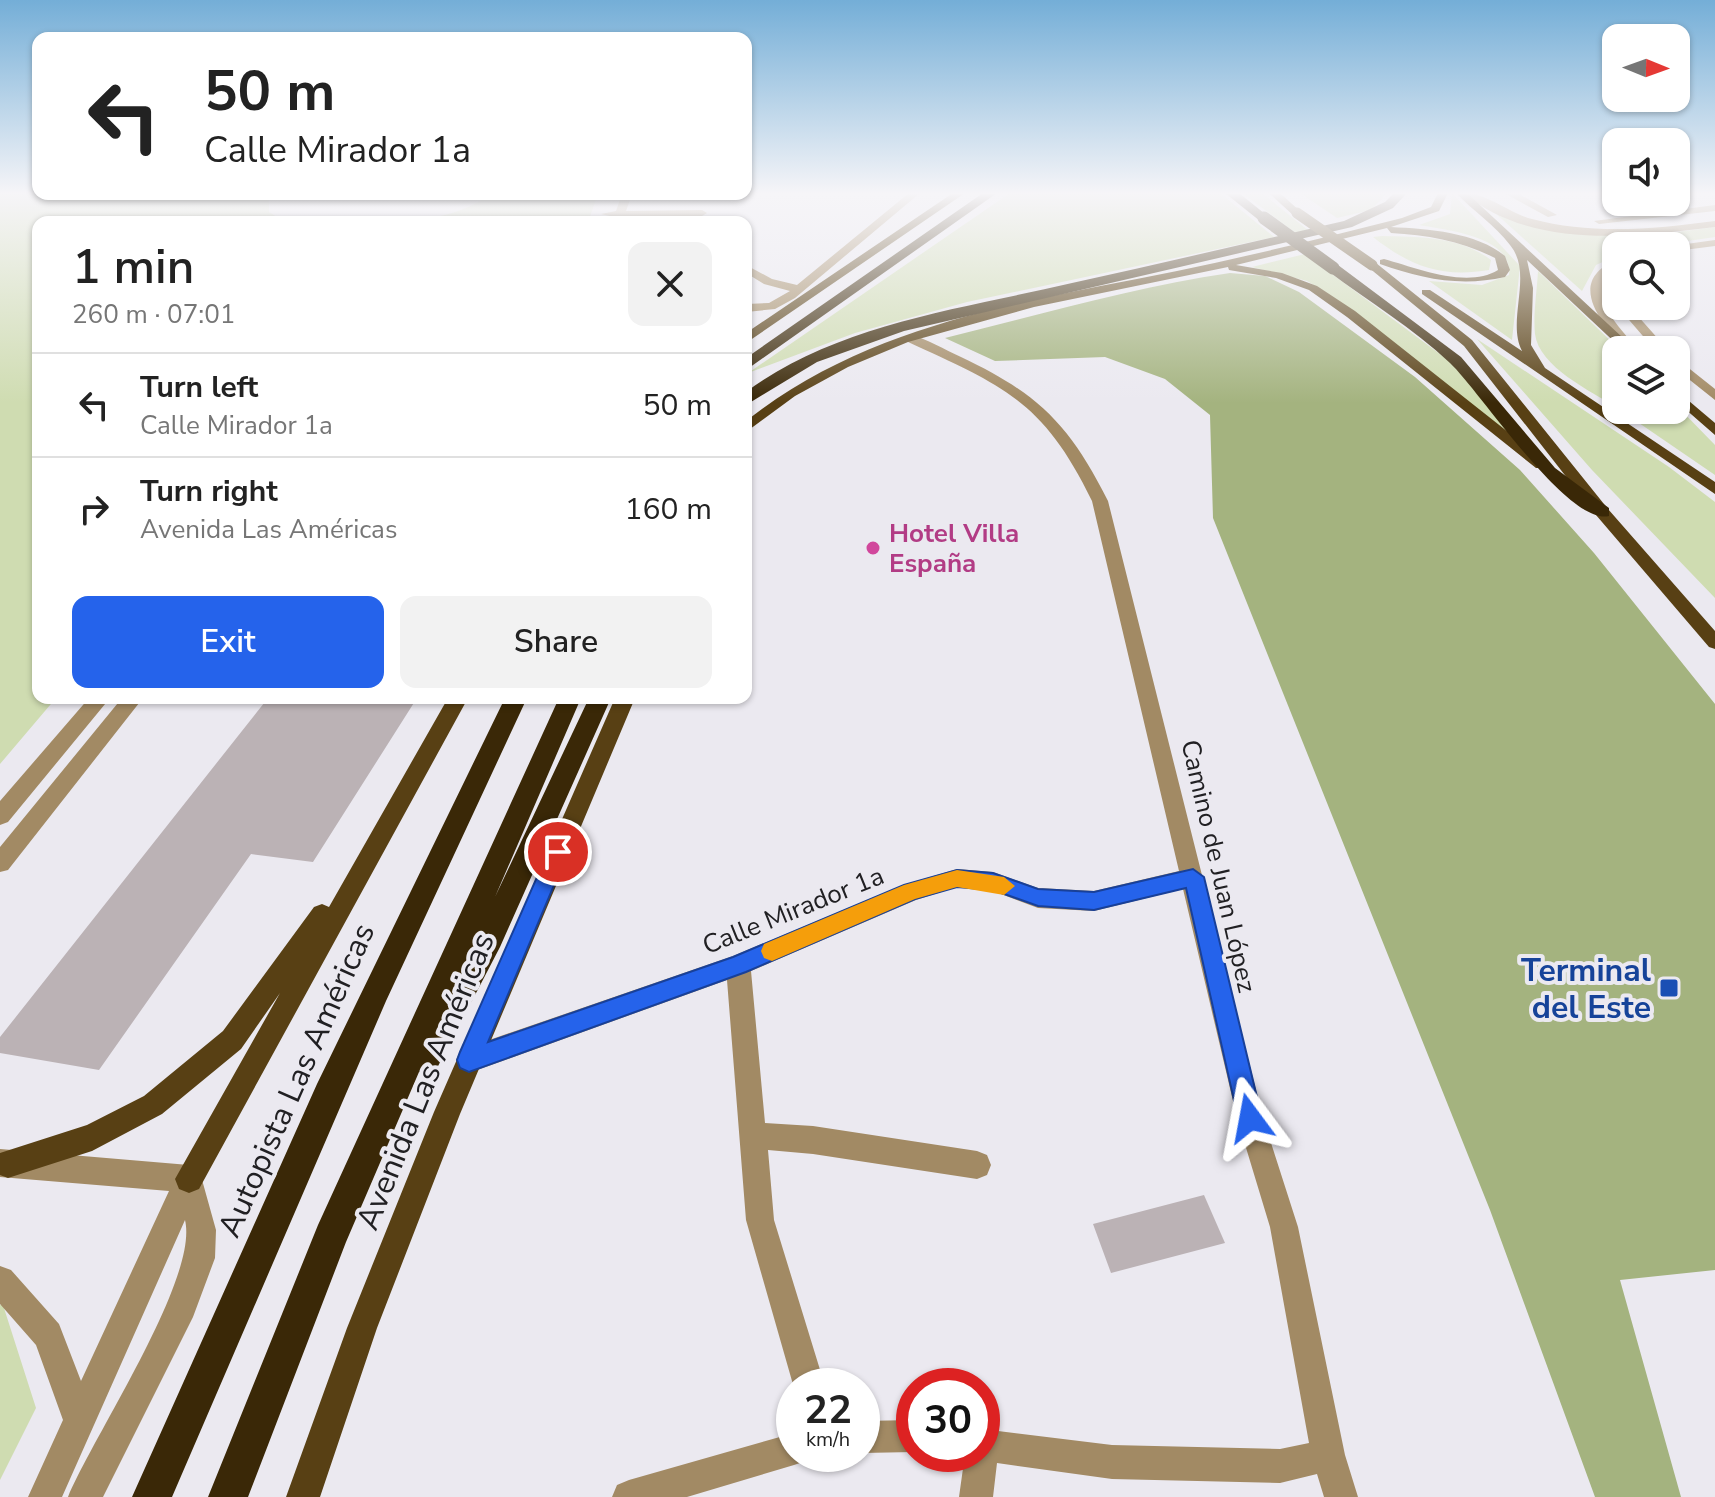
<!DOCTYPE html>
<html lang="en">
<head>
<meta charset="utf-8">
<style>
	body { margin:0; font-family:"Nunito Sans",sans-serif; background:#f2f2f2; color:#222; height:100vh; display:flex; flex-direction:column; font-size:30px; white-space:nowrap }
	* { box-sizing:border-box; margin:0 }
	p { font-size:26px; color:#767676 }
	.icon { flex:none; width:44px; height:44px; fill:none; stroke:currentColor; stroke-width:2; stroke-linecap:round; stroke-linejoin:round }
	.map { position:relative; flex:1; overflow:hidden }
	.side { position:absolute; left:32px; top:216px; width:720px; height:488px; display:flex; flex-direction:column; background:#fff; border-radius:16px; box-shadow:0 2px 6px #0004 }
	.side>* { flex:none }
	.guide { position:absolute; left:32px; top:32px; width:720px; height:168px; border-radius:16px; box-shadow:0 2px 6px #0004; background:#fff; color:#222; overflow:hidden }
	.needle { width:52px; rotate:91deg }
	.tools { position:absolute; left:1602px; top:24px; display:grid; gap:16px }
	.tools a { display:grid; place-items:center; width:88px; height:88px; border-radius:16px; background:#fff; box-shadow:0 2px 6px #0004; font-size:40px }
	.speed { position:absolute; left:776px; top:1368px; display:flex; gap:16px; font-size:40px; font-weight:700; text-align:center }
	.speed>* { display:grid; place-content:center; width:104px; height:104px; border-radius:50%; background:#fff; box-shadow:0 2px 6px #0004; line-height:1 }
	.speed small { font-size:20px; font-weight:400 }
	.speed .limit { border:12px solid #d22; background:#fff; color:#111 }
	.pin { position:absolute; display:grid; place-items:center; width:68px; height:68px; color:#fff; margin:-34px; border:4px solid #fff; border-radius:50%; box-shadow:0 2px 8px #0007 }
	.me { position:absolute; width:88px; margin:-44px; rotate:347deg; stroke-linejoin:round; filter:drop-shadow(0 0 6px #0008) }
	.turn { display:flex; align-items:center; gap:28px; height:168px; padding:0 40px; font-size:36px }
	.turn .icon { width:104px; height:104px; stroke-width:2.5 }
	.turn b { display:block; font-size:56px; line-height:68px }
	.round { display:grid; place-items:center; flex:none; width:84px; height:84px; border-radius:16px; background:#f2f2f2 }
	.overview { display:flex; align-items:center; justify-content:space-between; height:136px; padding:0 40px }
	h1 { font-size:48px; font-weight:600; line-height:60px }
	.cta { display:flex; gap:16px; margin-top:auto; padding:16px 40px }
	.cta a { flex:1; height:92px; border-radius:16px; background:#2563eb; color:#fff; font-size:32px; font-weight:600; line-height:92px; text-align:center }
	.cta a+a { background:#f2f2f2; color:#222 }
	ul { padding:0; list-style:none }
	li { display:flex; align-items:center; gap:24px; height:104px; padding:0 40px; border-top:2px solid #e0e0e0 }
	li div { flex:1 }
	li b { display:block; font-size:30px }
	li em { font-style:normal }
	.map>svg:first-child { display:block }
	.green { fill:#cfdcb1 }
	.forest { fill:#a4b37f }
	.building { fill:#bbb2b5 }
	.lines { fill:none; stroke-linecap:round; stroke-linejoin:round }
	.minor { fill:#a28a64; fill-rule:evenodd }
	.major { fill:#584014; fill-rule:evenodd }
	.highway { fill:#3a2807; fill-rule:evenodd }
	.major-bridge { stroke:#584014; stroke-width:11 }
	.highway-bridge { stroke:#3a2807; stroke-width:13 }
	.route { fill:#2563eb; stroke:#184099; stroke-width:2 }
	.slow { fill:#f59e0b }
	.hotel-dot { fill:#d1479c; stroke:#ebe9f0; stroke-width:3 }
	.transit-dot { fill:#1a4fb4; stroke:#ebe9f0; stroke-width:3 }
	.labels { text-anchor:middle; stroke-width:8; stroke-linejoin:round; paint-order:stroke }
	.hotel-label { font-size:26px; font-weight:bold; fill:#b23c85; stroke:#ebe9f0; text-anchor:start }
	.street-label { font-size:26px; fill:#212023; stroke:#ebe9f0 }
	.near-transit-label { font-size:32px; font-weight:bold; fill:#164399; stroke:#ebe9f0; text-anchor:end }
	.near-street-label { font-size:32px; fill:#212023; stroke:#ebe9f0 }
</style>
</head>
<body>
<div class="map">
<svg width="1715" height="1497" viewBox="0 0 1715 1497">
	<rect width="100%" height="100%" fill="#ebe9f0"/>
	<path class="green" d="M0 193 269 194V212L285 222H38V698H56L0 764Z
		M1010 193H1220L1274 237 967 302 855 333 748 373Z
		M1242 193H1262L1309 231 1297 234Z
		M1300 193H1387L1371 210 1337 218Z
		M1452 193 1520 266 1512 340 1429 281 1482 285 1509 275C1513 236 1446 230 1419 225L1450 214Z
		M491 194H598L588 222H396C427 221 466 213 491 194Z
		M1494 212 1596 235H1654L1715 227V237L1654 246H1616V256L1596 265 1582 291Z
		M1382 236C1420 237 1459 236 1491 260L1489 270C1441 278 1410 266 1373 237Z
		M1305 254 1452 363 1493 402 1509 435 1327 293 1307 281 1252 267Z
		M1538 271 1620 350H1616V407C1591 391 1539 367 1535 334 1533 314 1537 291 1538 271Z
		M1477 339 1669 467 1715 502V598L1592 470Z
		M1676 405 1715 445V475L1620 410H1676Z
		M0 1305H3L36 1408 0 1480Z"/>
	<path class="forest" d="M1230 273 1265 276 1299 292 1415 377 1520 470 1594 553 1715 704V1270L1620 1280 1681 1497H1595L1490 1210 1213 518 1210 415 1165 379 1105 357 995 361 945 338C1040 315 1133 287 1230 273Z"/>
	<path class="building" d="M268 698H417L313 862 251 854 99 1070 0 1053V1037Z
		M1204 1195 1225 1243 1111 1273 1093 1224Z"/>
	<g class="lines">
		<path class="minor" d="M909 193H920L795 298 775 309 746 312V304L769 303 790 291 764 284 746 273V265L772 279 797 285Z
			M1464 193C1487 193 1509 213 1532 219 1592 235 1654 229 1715 221V227C1635 237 1531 250 1464 193Z
			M1504 193H1517L1557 215 1548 217Z
			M622 194H632L626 211 702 210 707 213 702 216 624 217 622 222H612L614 217 601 214 616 211Z
			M1715 205V211L1599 224 1594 221Z
			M1715 240V246L1676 251V246H1672Z
			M1616 260V269C1583 296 1620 326 1638 350H1625C1602 323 1565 282 1616 260Z
			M1617 306H1629L1668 350H1655Z
			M910 334C928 340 944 349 961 357 1039 394 1069 424 1108 501L1263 1118 1298 1227 1345 1455 1358 1497H1324L1317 1474 1280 1483 1112 1479 997 1463 993 1497H959L965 1454H982V1429L1112 1445 1280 1449 1309 1443 1270 1227 1237 1118 1183 889 1094 911 1038 908 993 891 957 887 916 900 751 971 765 1123 813 1126 977 1151 987 1155 991 1165 987 1175 977 1179 813 1154 768 1150 774 1220 825 1386 794 1388 746 1220 727 980 469 1073 460 1069 456 1060 460 1051 469 1047 733 956 903 885 957 869 993 872 1038 888 1094 891 1179 871 1092 501C1043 400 1003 386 906 341L904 338Z
			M1676 358 1715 389V400L1676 369Z
			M89 698H110L8 822 0 825V801Z
			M122 698H143L8 870 0 872V847Z
			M0 1149 189 1165 199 1169 216 1230 215 1258 193 1317 103 1497H68C94 1435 199 1278 185 1220L62 1497H28L63 1420 36 1345 0 1304V1266L11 1270 59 1324 81 1381 169 1191 0 1177Z
			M914 1420V1452L862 1453V1421Z
			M794 1433V1454H808L806 1461 794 1465 687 1497H612L617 1485 629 1480Z"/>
		<path class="major" d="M953 193H965L746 343V333Z
			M1269 193H1280L1302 213 1293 215Z
			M1438 193H1448L1439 211 1391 227C1428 229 1476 232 1505 256L1510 270 1505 277C1461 287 1422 279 1380 264V260L1384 259C1417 268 1467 289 1498 270L1495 258C1462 241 1428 235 1391 233L1387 228 1236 265 1282 273 1317 286 1355 311 1546 462V468H1536L1347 317 1309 290 1276 278 1229 270 1228 267 1034 307 908 342 848 367 795 396 746 432V421C870 323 1027 301 1177 271 1253 255 1328 237 1402 218L1431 207Z
			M1456 193H1467L1636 350H1623L1527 260 1533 288 1531 345 1545 368 1715 482V494L1422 294V290H1430L1522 351C1506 320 1534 274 1510 245 1495 225 1473 211 1456 193Z
			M1368 263H1376L1472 340 1608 509 1715 631V649L1709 647 1596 515 1464 346 1368 267Z
			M1676 390 1715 423V435L1676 401Z
			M448 698H468L199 1189 189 1193 179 1189 175 1179 280 993 241 1049 162 1114 92 1151 8 1178 0 1175V1153L87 1125 144 1096 223 1031 314 907 322 904 329 907Z
			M615 698H635L460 1114 377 1328 320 1497H286L347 1328 434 1112Z"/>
		<path class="highway" d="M983 193H997L746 370V358Z
			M1225 193H1239L1270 218 1260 221Z
			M1394 193H1407L1393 208 1352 227 904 331 817 362 746 405V392C839 323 962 309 1072 283 1162 263 1253 242 1344 221L1385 202Z
			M1328 265H1338L1461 357 1555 468 1609 508V516C1568 526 1479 390 1450 363 1414 329 1368 301 1328 271Z
			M505 698H527L386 1001 172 1497H132L317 1084Z
			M559 698H581L495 897 589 698H611L500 947 436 1070 425 1074 419 1072 346 1242 248 1497H208L318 1225Z"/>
		<path class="major-bridge" d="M1297 213 1372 265"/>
		<path class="highway-bridge" d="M1264 218 1333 268"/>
	</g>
	<linearGradient id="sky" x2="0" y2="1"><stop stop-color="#74aed7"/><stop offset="0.48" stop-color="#f6f5f8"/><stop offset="1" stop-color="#f6f5f8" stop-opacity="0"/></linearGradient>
	<rect width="1715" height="403" fill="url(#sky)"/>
	<path class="route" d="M558 843 568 852 488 1042 733 957 904 885 957 870 993 873 1038 889 1094 892 1193 869 1204 877 1262 1118 1258 1126 1250 1130 1241 1126 1238 1118 1186 888 1094 910 1038 906 993 890 957 887 915 899 746 972 469 1072 460 1068 457 1060 460 1052 548 852Z"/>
	<path class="slow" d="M957 870 1004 877 1015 886 1004 895 957 887 915 899 772 961 764 958 761 951 764 944 904 885Z"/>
	<circle class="hotel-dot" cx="873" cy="548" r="8"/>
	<rect class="transit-dot" x="1659" y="978" width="20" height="20" rx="4"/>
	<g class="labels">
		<g class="hotel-label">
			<text x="889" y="542">Hotel Villa<tspan x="889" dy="30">España</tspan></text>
		</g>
		<g class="street-label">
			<text transform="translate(1219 866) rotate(77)" y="9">Camino de Juan López</text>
			<text transform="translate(793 910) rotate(-22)" y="9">Calle Mirador 1a</text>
		</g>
		<g class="near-transit-label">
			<text x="1651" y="981">Terminal<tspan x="1651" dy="37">del Este</tspan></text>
		</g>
		<g class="near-street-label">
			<text transform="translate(296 1080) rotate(-66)" y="11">Autopista Las Américas</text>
			<text transform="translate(425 1081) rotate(-68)" y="11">Avenida Las Américas</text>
		</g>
	</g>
</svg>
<div class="tools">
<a><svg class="needle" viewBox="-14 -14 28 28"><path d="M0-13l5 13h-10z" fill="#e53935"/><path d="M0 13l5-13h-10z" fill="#767676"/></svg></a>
<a><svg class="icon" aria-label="sound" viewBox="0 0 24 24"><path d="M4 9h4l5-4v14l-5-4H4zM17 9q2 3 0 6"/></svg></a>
<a><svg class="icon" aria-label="search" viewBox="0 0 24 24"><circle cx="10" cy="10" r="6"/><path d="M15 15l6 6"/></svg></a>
<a><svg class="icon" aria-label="layers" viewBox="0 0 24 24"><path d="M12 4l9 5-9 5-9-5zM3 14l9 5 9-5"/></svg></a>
</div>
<div class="speed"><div>22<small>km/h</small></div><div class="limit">30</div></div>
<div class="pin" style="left:558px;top:852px;background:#d93025"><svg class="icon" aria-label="arrive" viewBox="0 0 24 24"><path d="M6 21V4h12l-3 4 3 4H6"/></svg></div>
<svg class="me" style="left:1250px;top:1118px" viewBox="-20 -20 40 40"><path d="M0-17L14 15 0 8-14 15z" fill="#2563eb" stroke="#fff" stroke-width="4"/></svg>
<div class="guide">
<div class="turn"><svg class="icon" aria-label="left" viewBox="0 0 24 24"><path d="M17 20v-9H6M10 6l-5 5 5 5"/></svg><div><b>50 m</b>Calle Mirador 1a</div></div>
</div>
<section class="side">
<div class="overview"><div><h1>1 min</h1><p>260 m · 07:01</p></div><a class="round"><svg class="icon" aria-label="close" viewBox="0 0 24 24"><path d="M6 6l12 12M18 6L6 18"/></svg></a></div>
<ul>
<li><svg class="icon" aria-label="left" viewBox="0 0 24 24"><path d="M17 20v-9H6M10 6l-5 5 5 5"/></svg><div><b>Turn left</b><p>Calle Mirador 1a</p></div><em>50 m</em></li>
<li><svg class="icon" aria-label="right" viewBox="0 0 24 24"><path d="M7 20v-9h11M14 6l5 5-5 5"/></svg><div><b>Turn right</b><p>Avenida Las Américas</p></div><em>160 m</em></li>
</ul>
<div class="cta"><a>Exit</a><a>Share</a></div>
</section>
</div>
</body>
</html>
